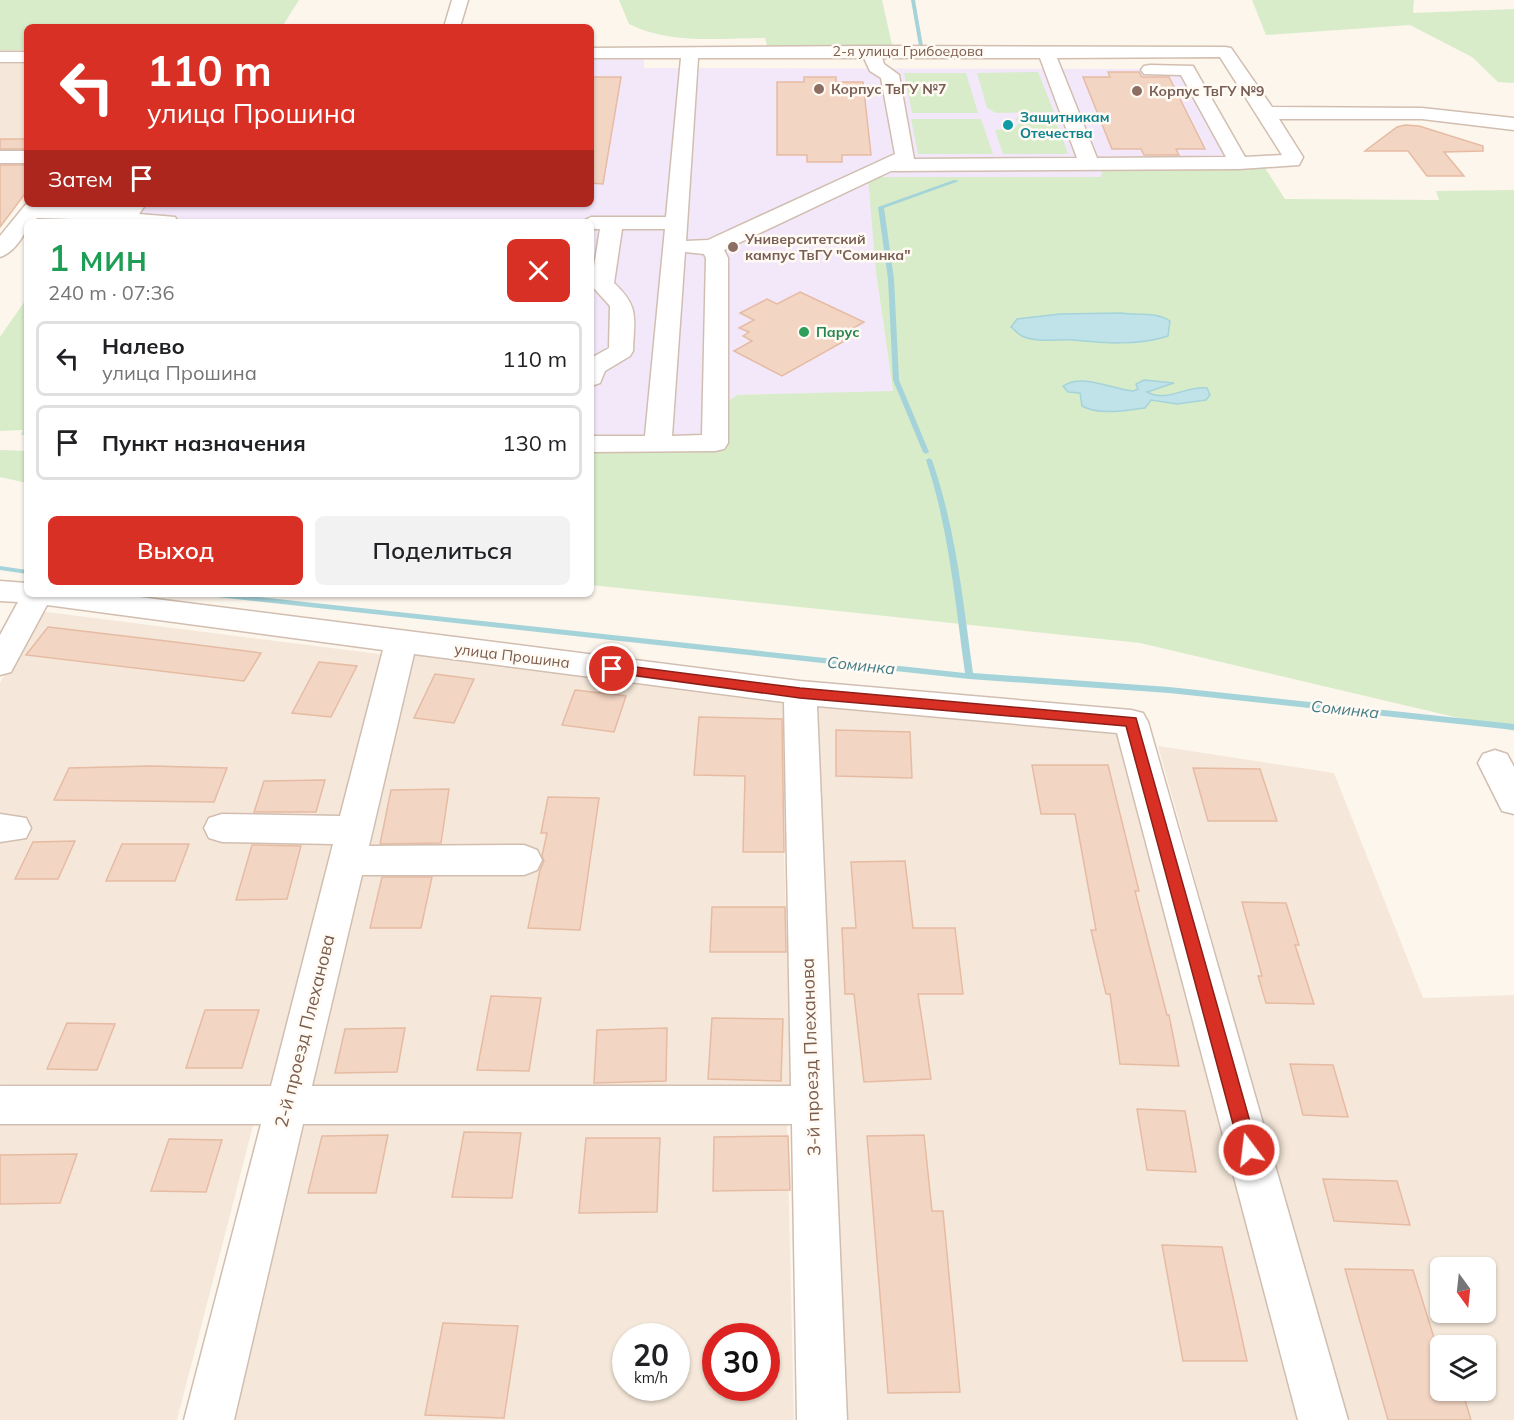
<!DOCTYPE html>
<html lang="ru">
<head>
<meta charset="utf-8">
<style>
	body { margin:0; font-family:Mulish,sans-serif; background:#f2f2f2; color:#202124; height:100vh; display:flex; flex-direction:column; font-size:22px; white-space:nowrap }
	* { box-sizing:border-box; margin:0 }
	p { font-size:20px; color:#757577 }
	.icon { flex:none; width:33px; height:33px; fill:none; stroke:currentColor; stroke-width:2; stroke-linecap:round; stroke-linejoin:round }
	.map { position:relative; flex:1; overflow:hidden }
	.side { position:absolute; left:24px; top:219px; width:570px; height:378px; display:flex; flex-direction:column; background:#fff; border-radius:9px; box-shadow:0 2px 4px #0004 }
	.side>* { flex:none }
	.banner { position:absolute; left:24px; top:24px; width:570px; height:183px; border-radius:9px; box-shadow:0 2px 4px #0004; background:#d93025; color:#fff; overflow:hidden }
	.needle { width:39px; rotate:165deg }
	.fabs { position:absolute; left:1430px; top:1257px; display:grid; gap:12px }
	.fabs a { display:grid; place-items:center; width:66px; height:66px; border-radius:9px; background:#fff; box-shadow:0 2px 4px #0004; font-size:30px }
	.speed { position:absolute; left:612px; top:1323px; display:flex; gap:12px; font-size:30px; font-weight:700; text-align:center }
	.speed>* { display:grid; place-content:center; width:78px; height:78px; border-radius:50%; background:#fff; box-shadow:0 2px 4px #0004; line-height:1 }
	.speed small { font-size:15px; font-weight:400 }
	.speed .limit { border:9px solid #d22; background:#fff; color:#111 }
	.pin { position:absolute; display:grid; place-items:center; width:51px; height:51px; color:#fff; margin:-26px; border:3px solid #fff; border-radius:50%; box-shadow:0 2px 6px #0007 }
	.me { position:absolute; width:66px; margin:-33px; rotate:345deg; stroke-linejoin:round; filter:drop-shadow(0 0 4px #0008) }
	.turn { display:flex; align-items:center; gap:21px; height:126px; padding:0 24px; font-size:27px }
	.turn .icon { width:78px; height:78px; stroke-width:2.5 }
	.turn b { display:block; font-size:42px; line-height:51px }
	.then { display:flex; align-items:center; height:57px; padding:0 24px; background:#0003; gap:12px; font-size:22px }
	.round { display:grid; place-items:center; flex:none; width:63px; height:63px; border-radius:9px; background:#f2f2f2 }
	.headline { display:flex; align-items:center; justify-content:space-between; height:102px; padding:0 24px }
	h1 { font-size:36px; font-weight:600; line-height:45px; color:#1e9e55 }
	.action { display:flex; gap:12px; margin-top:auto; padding:12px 24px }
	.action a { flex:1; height:69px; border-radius:9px; background:#d93025; color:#fff; font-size:24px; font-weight:600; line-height:69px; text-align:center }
	.action a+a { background:#f2f2f2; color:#202124 }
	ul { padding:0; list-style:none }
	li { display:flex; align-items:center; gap:18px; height:75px; margin:0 12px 9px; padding:0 12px; border:3px solid #e0e0e0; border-radius:9px }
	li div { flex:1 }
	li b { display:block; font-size:22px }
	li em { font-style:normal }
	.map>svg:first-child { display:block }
	.residential { fill:#f5e8da; fill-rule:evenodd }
	.education { fill:#f3e8fa }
	.green { fill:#d8ecc9 }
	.water { fill:#bfe3e8; stroke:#a5d3da; stroke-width:1.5 }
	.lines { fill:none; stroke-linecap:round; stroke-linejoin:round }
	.stream { fill:#a5d3da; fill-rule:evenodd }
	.building { fill:#f3d5c3; stroke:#e6bba3; stroke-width:1.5 }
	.minor-casing { stroke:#d1beb0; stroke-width:3 }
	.minor { fill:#fff; fill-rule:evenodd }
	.route { fill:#d93025; stroke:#8d1f18; stroke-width:1.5 }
	.education-dot { fill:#8d6e63; stroke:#fffaf3; stroke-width:2 }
	.culture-dot { fill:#0f9aa8; stroke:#fffaf3; stroke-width:2 }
	.leisure-dot { fill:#2e9e5b; stroke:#fffaf3; stroke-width:2 }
	.labels { text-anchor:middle; stroke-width:5; stroke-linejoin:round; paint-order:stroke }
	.far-street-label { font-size:14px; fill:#7a5c4d; stroke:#fffaf3 }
	.far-education-label { font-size:14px; font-weight:bold; fill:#785e54; stroke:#fffaf3; text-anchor:start }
	.far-culture-label { font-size:14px; font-weight:bold; fill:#0d838f; stroke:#fffaf3; text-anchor:start }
	.far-leisure-label { font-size:14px; font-weight:bold; fill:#27864d; stroke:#fffaf3; text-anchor:start }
	.street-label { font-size:15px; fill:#7a5c4d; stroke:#fffaf3 }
	.water-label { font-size:16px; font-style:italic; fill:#437c86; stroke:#fffaf3 }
	.near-street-label { font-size:18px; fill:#7a5c4d; stroke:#fffaf3 }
</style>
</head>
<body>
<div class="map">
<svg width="1514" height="1420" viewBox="0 0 1514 1420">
	<rect width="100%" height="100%" fill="#fdf6ec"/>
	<path class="residential" d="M0 64H27V153H0Z
		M39 611 387 655 271 1085 0 1084V683Z
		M414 654 786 700 784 852 791 1092 303 1086Z
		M809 706 1121 734 1301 1420H840Z
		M1158 746 1334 773 1423 998 1514 995V1420H1346ZM1440 1268H1485V1312H1440ZM1440 1346H1485V1390H1440Z
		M296 1118 787 1120 794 1420H224ZM626 1336H676V1388H626ZM716 1336H766V1388H716Z
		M0 1121 254 1122 177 1420H0Z"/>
	<path class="education" d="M591 59H644V68L1193 69 1244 161 1102 168 1101 177 876 272 893 392 737 395 727 402 726 451 591 452V222H80L141 204H591Z"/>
	<path class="green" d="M0 0H299L282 27H27V50H0Z
		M619 0H882L893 49H768L765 38C720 38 671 45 629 24Z
		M1252 0H1414L1413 13 1514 9V83L1498 82 1472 57 1410 25 1266 35Z
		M1038 72 1054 112 996 113 987 108 977 73Z
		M904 73H966L978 113H912Z
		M1015 118H1055L1068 154H1003L995 130 1015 128 1019 123Z
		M911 119H981L993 154H918Z
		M1102 168H1265L1285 199 1439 200 1436 191 1514 190V731L1140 643 591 585V452L725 451 727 402 737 395 893 391 876 272 868 177H1101Z
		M27 298V435H21L23 430 0 431V337Z
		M0 450 27 451V483L0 477Z"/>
	<path class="water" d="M1121 313C1138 316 1156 311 1170 321L1168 336C1138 346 1104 343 1073 340 1056 339 1037 343 1022 336 1018 334 1015 330 1011 327L1017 319 1060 314Z
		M1144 380 1174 383 1147 392C1167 403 1187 385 1207 388L1210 395 1206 400 1177 404 1151 400 1145 408C1125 410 1101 416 1082 406L1080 393 1068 392 1063 386C1082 373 1112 389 1133 391L1138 389 1136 384Z"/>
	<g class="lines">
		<path class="stream" d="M911 0H915L923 46 921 47 919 46Z
			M954 180 959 181 884 208 894 279 899 380 929 452 926 454 923 452 893 380 888 279 878 207Z
			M929 458 932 460C956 529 963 601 973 673L1169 687 1514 724V730L1169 693 969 679 208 596 204 594H231L965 673C955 601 949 529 926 460Z
			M0 566 27 570V574L0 570Z"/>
	</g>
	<path class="building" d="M1108 72H1139L1142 77H1169L1205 149H1176L1179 155H1144L1141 149H1112L1083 77H1110Z
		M591 77H621L603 184 591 183Z
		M804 77H836V82H863L871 155H842V162H807V155H777V82H804Z
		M1405 125 1419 126 1483 146V151L1444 152 1464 176H1427L1408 151H1365L1397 127Z
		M0 139H27V149H0Z
		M0 165H27V191L0 227Z
		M800 292 864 322 841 335 848 339 782 376 734 351 752 341 743 336 749 332 739 328 754 320 740 313 767 299 777 304Z
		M48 627 175 642 261 653 244 681 26 655Z
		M319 662 357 666 331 717 292 713Z
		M435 674 474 679 454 723 414 718Z
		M575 690 626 696 614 732 562 725Z
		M699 717 782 719 784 852H743L745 776 694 775Z
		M836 730 910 732 912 778 836 776Z
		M1032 765H1108L1139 891H1135L1167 1015H1169L1179 1066 1120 1064 1110 994H1106L1091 930H1096L1075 814H1041Z
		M151 766 227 768 214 802 54 800 69 768Z
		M1193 768 1260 769 1277 821H1208Z
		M325 780 316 812H254L264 781Z
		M449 789 441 843 380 844 391 790Z
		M548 797 599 798 580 930 528 928 540 870 544 861 542 856 547 833H541Z
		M75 841 58 879H15L33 842Z
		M122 844H189L175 881H106Z
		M252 845 301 846 287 899 236 900Z
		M905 861 913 928H955L963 994H918L931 1079 864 1082 854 994H845L842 928H856L851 862Z
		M382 877H432L421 928H370Z
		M1242 902 1286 903 1299 945H1295L1314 1004 1266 1003 1258 976H1262Z
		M712 907H785L786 952H710Z
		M491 996 541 998 529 1071 477 1070Z
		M205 1010H259L242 1068H186Z
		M712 1018 783 1019 781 1081 708 1079Z
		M67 1023 115 1024 97 1070 47 1069Z
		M405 1028 397 1072 335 1073 345 1029Z
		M667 1028 666 1081 594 1083 597 1030Z
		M1290 1064 1333 1065 1348 1117 1303 1115Z
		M1137 1109 1185 1111 1196 1172 1147 1170Z
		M464 1132 521 1133 512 1198 452 1197Z
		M388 1135 376 1193H308L322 1136Z
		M924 1135 932 1211H943L960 1392 888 1393 867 1136Z
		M788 1136 790 1190 713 1191 714 1137Z
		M586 1138H660L657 1212 579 1213Z
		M169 1139 222 1140 206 1192 151 1191Z
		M77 1154 60 1203 0 1204V1155Z
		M1323 1179 1397 1181 1410 1225 1334 1221Z
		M1162 1245 1222 1247 1247 1361H1183Z
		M1345 1269 1413 1270 1440 1357V1390H1462L1471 1420H1388Z
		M443 1323 518 1326 504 1418 425 1415Z"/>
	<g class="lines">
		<g class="minor-casing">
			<path id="minor" d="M452 0H468L460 27H444Z
				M871 46 1225 47 1231 48 1272 107 1422 108 1514 118V130L1422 119H1279L1303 157 1299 165 1239 169 891 171 724 250 728 258V443L724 449 715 451 591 452V436H645L665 229H622L614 283C640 307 634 318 633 351L630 356 605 371 600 383 591 386V358L609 348 610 306 591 285 600 229H591V222H581L591 217H666L681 58H591V48ZM1220 57 1282 155 1245 157 1193 66 1150 65 1144 66 1141 70 1144 74 1181 75 1226 157 1097 158 1057 58ZM698 58H864L870 71 881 78 895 154 708 240 686 241ZM882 58H1040L1077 158 914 159 899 75 884 64ZM685 252 704 254 706 258 702 435 672 436Z
				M0 52H27V62H0Z
				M0 151H27V163H0Z
				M27 203 48 204 46 206 123 207 124 204H146L139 214 175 217 178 222 37 218 34 222H27C27 235 13 253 0 257V236Z
				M0 581 27 583V594H116L800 681 1131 710 1143 713 1148 722 1348 1420H1298L1117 733 817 706 847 1420H797L792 1124H303L234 1420H184L261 1124H0V1086H271L333 844 222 842 209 838 204 828 209 818 222 814 340 816 383 650 47 605 11 672 0 675V635L18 602 0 601ZM414 654 784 702 791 1086H312L362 875H524L537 870 542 860 537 850 524 845 369 846Z
				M1495 750 1507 754 1514 767V814L1502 811 1478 763 1483 754Z
				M0 814 26 818 31 828 26 838 0 842Z"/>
		</g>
		<use href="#minor" class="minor"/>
	</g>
	<path class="route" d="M612 664 800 688 1136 718 1258 1150 1255 1156 1249 1158 1243 1156 1240 1150 1126 726 800 698 608 672V666Z"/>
	<g class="education-dot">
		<circle cx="819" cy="89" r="6"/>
		<circle cx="1137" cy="91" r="6"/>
		<circle cx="733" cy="247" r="6"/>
	</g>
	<circle class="culture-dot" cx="1008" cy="125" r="6"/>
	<circle class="leisure-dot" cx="804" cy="332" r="6"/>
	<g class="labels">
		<g class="far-street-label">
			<text x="908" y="56">2-я улица Грибоедова</text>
		</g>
		<g class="far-education-label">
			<text x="831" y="94">Корпус ТвГУ №7</text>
			<text x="1149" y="96">Корпус ТвГУ №9</text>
			<text x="745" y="244">Университетский<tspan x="745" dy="16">кампус ТвГУ "Соминка"</tspan></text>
		</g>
		<g class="far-culture-label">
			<text x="1020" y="122">Защитникам<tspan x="1020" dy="16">Отечества</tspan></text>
		</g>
		<g class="far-leisure-label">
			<text x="816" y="337">Парус</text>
		</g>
		<g class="street-label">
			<text transform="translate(512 656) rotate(7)" y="5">улица Прошина</text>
		</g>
		<g class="water-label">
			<text transform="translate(861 665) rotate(6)" y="6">Соминка</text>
			<text transform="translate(1345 709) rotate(6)" y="6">Соминка</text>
		</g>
		<g class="near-street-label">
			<text transform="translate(305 1031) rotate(-76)" y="6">2-й проезд Плеханова</text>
			<text transform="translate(811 1057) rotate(-92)" y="6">3-й проезд Плеханова</text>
		</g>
	</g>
</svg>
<div class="fabs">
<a><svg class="needle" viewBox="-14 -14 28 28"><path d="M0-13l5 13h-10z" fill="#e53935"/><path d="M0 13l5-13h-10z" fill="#757577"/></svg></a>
<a><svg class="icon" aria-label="layers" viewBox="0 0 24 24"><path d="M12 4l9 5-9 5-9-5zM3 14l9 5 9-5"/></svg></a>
</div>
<div class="speed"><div>20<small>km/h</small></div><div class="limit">30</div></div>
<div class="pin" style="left:612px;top:669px;background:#d93025"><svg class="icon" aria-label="arrive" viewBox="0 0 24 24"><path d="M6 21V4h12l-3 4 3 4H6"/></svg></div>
<svg class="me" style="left:1249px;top:1150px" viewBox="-20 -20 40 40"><circle r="17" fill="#d93025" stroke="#fff" stroke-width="3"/><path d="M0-11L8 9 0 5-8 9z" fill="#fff"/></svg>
<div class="banner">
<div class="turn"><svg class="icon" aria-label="left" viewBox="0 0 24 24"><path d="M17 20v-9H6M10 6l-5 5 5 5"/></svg><div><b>110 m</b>улица Прошина</div></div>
<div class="then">Затем<svg class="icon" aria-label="arrive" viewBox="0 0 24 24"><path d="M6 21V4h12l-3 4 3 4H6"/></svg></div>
</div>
<section class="side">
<div class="headline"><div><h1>1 мин</h1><p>240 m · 07:36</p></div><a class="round" style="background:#d93025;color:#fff"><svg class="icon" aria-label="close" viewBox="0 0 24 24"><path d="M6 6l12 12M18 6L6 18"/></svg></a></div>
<ul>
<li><svg class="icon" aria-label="left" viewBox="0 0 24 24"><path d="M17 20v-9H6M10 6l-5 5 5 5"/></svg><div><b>Налево</b><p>улица Прошина</p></div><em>110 m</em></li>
<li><svg class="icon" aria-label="arrive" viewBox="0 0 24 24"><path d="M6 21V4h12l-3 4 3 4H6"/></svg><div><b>Пункт назначения</b></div><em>130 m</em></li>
</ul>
<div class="action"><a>Выход</a><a>Поделиться</a></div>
</section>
</div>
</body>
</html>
